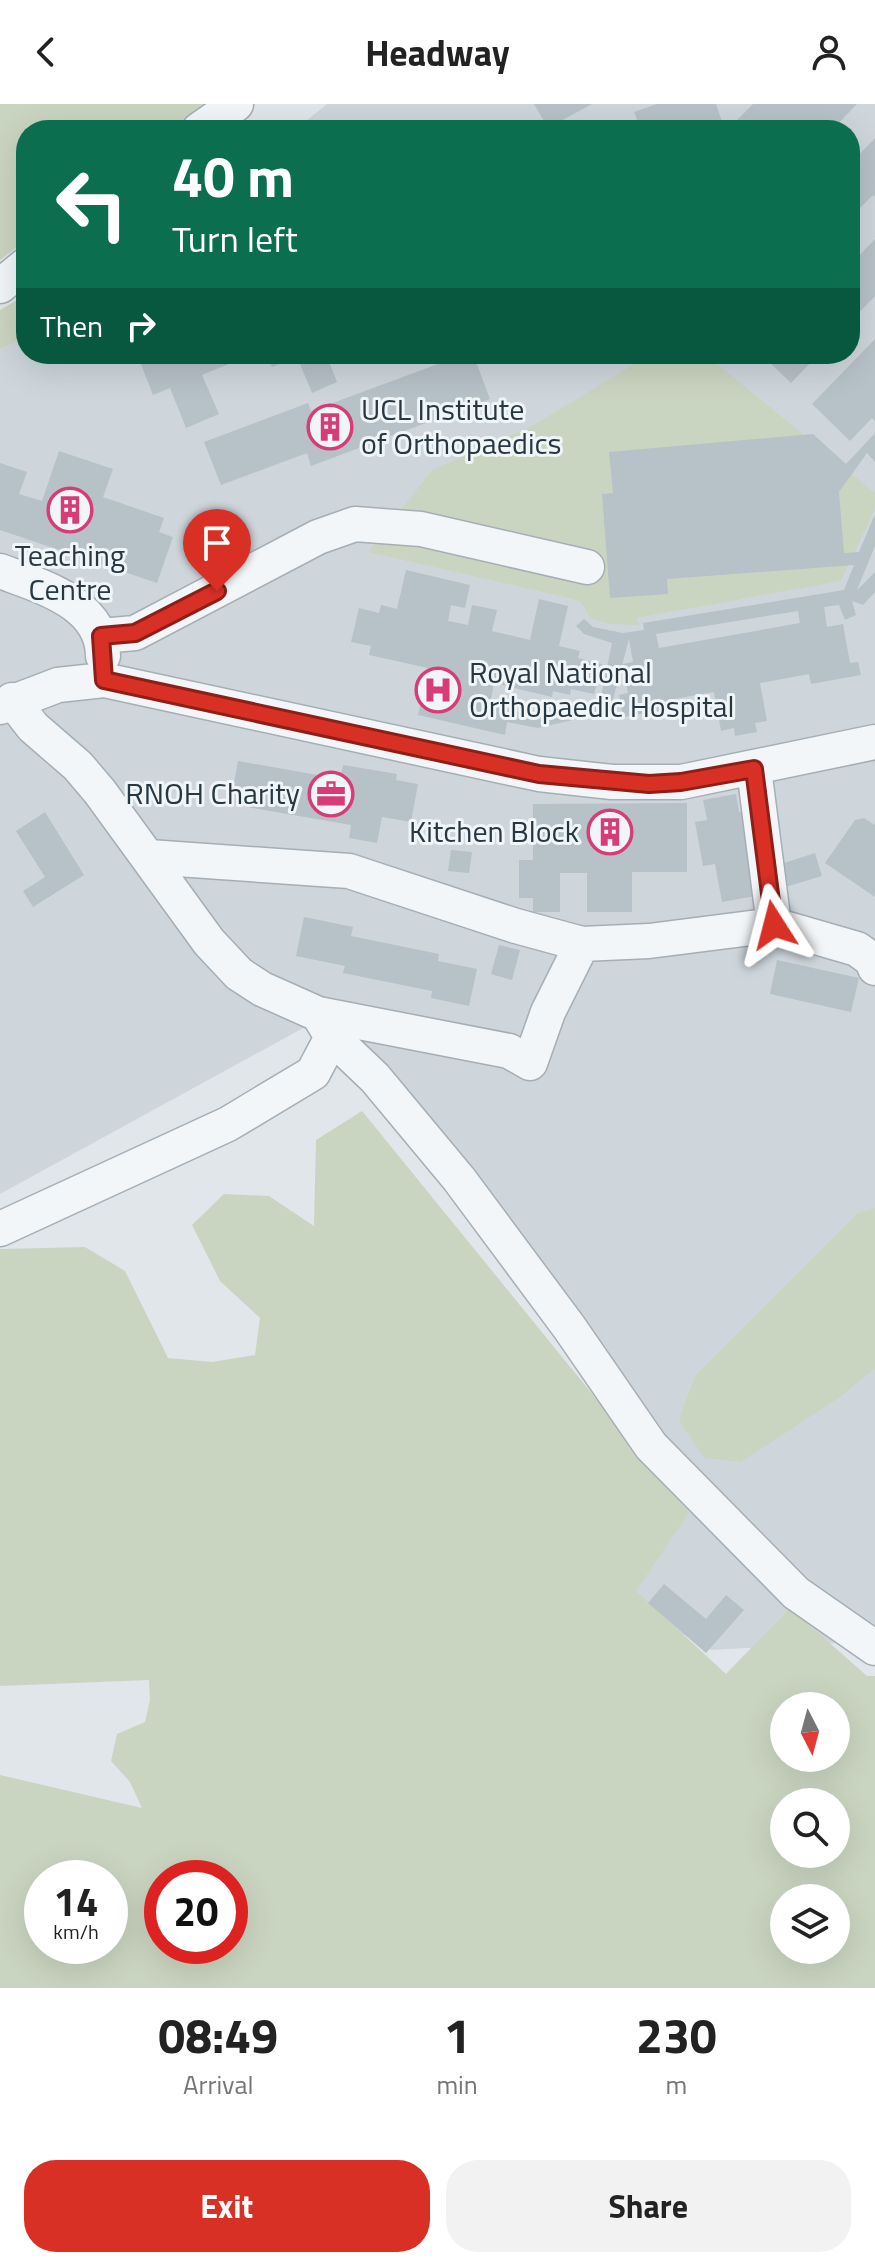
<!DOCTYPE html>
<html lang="en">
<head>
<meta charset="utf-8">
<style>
	body { margin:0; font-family:"Titillium Web",sans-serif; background:#f2f2f2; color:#222; height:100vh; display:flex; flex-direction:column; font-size:30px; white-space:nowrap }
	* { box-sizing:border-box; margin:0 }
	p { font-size:26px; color:#767676 }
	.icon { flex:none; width:44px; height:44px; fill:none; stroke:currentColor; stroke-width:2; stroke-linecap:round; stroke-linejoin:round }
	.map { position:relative; height:1884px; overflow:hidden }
	.sheet { display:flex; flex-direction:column; background:#fff; flex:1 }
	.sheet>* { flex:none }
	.top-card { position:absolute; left:16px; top:16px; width:844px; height:244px; border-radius:32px; box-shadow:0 8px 32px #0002; background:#0b6e4f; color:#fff; overflow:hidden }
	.needle { width:52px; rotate:174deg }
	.tools { position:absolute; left:770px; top:1588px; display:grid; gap:16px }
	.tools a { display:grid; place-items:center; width:80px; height:80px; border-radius:50%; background:#fff; box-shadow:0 8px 32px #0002; font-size:40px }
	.speed { position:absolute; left:24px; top:1756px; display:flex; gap:16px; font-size:40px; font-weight:700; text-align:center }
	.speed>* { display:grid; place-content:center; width:104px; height:104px; border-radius:50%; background:#fff; box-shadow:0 8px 32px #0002; line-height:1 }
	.speed small { font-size:20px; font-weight:400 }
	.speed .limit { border:12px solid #d22; background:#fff; color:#111 }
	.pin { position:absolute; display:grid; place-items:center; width:68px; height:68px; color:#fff; margin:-82px -34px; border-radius:50% 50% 50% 0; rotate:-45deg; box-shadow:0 0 8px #0007 }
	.pin .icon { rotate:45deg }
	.me { position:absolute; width:88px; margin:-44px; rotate:351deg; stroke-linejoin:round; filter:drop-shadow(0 0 6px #0008) }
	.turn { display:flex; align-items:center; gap:28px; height:168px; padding:0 24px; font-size:36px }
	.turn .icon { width:104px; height:104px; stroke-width:2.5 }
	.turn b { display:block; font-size:56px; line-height:68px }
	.then { display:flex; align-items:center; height:76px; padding:0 24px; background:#0003; gap:16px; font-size:30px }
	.eta { display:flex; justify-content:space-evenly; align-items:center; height:136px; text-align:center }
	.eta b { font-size:48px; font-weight:700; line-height:56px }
	.button { display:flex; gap:16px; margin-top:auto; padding:16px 24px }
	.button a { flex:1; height:92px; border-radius:32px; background:#d93025; color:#fff; font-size:32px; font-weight:700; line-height:92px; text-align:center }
	.button a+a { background:#f2f2f2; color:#222 }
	header { display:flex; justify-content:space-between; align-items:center; height:104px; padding:0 24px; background:#fff; font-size:36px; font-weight:700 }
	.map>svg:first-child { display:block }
	.built { fill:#ced6dc }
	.green { fill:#cad5c1; fill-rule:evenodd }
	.building { fill:#b7c1c8; fill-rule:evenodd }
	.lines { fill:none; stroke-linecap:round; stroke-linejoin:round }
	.minor-casing { stroke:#a5aeb5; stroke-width:37 }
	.minor { stroke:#f3f6f8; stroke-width:34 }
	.route-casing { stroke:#8d1f18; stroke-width:20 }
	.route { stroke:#d93025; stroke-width:14 }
	.labels { text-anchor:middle; stroke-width:6; stroke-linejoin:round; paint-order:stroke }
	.poi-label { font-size:30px; fill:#273843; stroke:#f0f5f7; text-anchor:start }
</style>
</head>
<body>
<header><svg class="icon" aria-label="back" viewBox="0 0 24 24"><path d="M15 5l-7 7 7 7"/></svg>Headway<svg class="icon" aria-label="person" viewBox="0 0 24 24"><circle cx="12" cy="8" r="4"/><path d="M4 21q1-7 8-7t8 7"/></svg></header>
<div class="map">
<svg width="875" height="1884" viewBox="0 0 875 1884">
	<rect width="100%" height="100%" fill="#e0e6ea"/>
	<path class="built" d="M327 0H875V1537L711 1546 590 1478 650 1374 409 989 305 923 0 1090V245L26 234V250H850V26H295Z"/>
	<path class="green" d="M0 0H208L173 26H26V136L0 156Z
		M26 191V234L0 245V206Z
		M651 250H705L875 389V405L841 477 637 514 639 521 608 520 590 514 581 498 573 495 368 448 432 366 530 323Z
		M362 1007 689 1409 636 1487 726 1570 790 1504 867 1572H875V1884H0V1671L142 1704 130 1678 111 1657 117 1630 145 1618 150 1596 149 1576 0 1582V1145L85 1143 125 1167 168 1254 212 1258 255 1251 260 1214 220 1177 192 1121 224 1090 269 1092 314 1122 316 1036ZM784 1602H836V1654H784ZM784 1698H836V1750H784ZM42 1774H110V1842H42ZM162 1774H230V1842H162ZM784 1794H836V1846H784Z
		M875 1104V1265L837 1295 741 1358 704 1354 679 1316 695 1272 858 1109Z"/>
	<path class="building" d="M534 0H592L548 24Z
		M657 0H716L725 26H641L634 8Z
		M753 0H857L832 26H727Z
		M875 34V93L873 91 850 114V50L855 55Z
		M875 135V192L850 218V161Z
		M875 235V317L872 314 850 337 812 300Z
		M137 250H253L202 271 219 310 186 324 170 284 153 291Z
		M267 250H326L337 278 312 289 297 253 272 263Z
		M465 250H473L490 295 311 362 307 349 221 381 204 338 308 299 311 307Z
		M764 250H819L791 279 763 252Z
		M875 329V358L867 349 839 388 844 449 859 448 875 410V442L857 486 875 468V488L863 501 852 497 856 511 845 516 839 501 824 503 827 523 843 520 850 559 858 558 861 571 811 580 809 570 760 579 767 617 755 619 757 628 735 632 734 624 721 627 714 588 668 596 670 605 623 613 619 591 628 589 622 560 633 558 629 535 612 599 603 609 538 624 507 618 505 631 418 611 424 585 441 589 446 568 369 551 371 542 351 538 359 504 379 509 381 501 397 505 406 466 470 481 465 504 451 501 448 517 468 521 472 501 497 506 492 527 530 536 539 495 568 502 559 542 580 547 578 554 602 560 594 590 571 585 570 591 553 587 552 593 494 579 490 600 535 612 600 597 612 539 584 530 576 522 584 515 593 523 623 529 644 526 643 519 844 486 854 461 667 475 668 490 610 494 602 390 613 389 609 348 813 330 846 360ZM798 507 800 519 659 544 656 530Z
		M59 347 113 365 103 393 164 414 159 428 173 433 157 479 0 426V359L27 368 19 390 42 397Z
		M238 657 340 675 343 661 397 670 396 676 418 680 411 718 382 713 377 739 349 734 351 721 230 700Z
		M736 690 739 708 747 707 752 735 745 736 755 792 722 798 715 760 703 762 695 718 707 716 703 696Z
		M687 699V768H632V808H587V769H560V808H533V794H519V756H533V700Z
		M45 708 84 771 33 803 23 787 45 773 16 727Z
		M864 714 875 721V793L825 759 855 716Z
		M451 746 472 748 469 769 448 767Z
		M815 749 822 772 782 784 775 762Z
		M304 813 353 823 351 832 439 850 438 857 477 865 469 902 431 894 432 887 343 869 345 862 296 852Z
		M499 841 520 846 512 876 491 870Z
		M777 856 859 874 851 908 770 890Z
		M664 1480 706 1515 726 1491 744 1506 706 1549 648 1499Z"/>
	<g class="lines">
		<g class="minor-casing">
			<path id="minor" d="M199 26 236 0
				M0 182 26 161
				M0 467C40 482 103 499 103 552
				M101 532 135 529 318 433 355 420 421 425 587 463
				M0 603 58 581 104 576 539 670 612 678H681L875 638
				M754 665 774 821
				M149 753 349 767 516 822 582 840 548 908 530 959 509 947 318 910
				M582 840 649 837 774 821 857 845 872 856 875 864
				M332 933 375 974 459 1075 569 1223 651 1342 796 1489 875 1544
				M0 1125 228 1020 313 969 332 933 318 910 262 885 239 870 209 838 100 688 78 662 33 623 12 596"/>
		</g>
		<use href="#minor" class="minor"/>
	</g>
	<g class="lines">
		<g class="route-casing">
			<path id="route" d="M217 487 135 529 101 532 104 576 539 670 649 680 681 678 754 665 774 821"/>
		</g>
		<use href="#route" class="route"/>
	</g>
	<defs>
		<g id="building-ring" transform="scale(2.3)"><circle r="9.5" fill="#f0f5f7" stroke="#d83c77" stroke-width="1.5"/><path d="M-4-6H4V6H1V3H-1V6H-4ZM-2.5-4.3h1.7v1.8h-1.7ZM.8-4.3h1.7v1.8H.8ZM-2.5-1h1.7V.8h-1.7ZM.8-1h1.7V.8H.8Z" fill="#d83c77"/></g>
		<g id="hospital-ring" transform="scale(2.3)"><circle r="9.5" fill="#f0f5f7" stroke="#d83c77" stroke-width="1.5"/><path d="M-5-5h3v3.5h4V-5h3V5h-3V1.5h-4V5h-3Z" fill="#d83c77"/></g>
		<g id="office-ring" transform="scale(2.3)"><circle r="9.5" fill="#f0f5f7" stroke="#d83c77" stroke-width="1.5"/><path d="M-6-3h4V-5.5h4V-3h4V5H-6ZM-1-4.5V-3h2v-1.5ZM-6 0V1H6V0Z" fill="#d83c77"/></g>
	</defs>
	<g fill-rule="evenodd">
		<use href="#building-ring" x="330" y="323"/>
		<use href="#building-ring" x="70" y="406"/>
		<use href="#hospital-ring" x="438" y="586"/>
		<use href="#office-ring" x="331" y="690"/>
		<use href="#building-ring" x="610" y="728"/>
	</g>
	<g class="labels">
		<g class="poi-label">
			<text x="361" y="316">UCL Institute<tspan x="361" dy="34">of Orthopaedics</tspan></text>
			<text x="70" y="462" text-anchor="middle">Teaching<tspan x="70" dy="34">Centre</tspan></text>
			<text x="469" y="579">Royal National<tspan x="469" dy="34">Orthopaedic Hospital</tspan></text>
			<text x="300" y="700" text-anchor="end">RNOH Charity</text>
			<text x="579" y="738" text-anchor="end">Kitchen Block</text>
		</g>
	</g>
</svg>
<div class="tools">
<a><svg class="needle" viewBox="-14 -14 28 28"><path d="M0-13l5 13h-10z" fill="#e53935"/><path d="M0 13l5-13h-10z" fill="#767676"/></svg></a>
<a><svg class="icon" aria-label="search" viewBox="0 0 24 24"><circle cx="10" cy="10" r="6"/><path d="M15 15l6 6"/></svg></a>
<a><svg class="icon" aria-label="layers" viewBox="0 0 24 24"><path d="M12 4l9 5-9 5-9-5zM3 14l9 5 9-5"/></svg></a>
</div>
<div class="speed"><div>14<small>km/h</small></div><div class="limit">20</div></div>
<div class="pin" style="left:217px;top:487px;background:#d93025"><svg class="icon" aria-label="arrive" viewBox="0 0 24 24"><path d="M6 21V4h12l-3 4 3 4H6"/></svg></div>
<svg class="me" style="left:774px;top:821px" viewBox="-20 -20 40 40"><path d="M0-17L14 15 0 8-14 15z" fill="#d93025" stroke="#fff" stroke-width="4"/></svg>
<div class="top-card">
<div class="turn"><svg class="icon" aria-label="left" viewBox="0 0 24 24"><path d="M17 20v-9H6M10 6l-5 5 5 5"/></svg><div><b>40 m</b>Turn left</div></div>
<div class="then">Then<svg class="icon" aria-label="right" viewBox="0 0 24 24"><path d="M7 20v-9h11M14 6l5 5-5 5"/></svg></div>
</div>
</div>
<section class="sheet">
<div class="eta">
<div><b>08:49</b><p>Arrival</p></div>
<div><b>1</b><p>min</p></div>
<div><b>230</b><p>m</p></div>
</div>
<div class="button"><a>Exit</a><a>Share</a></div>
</section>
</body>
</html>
